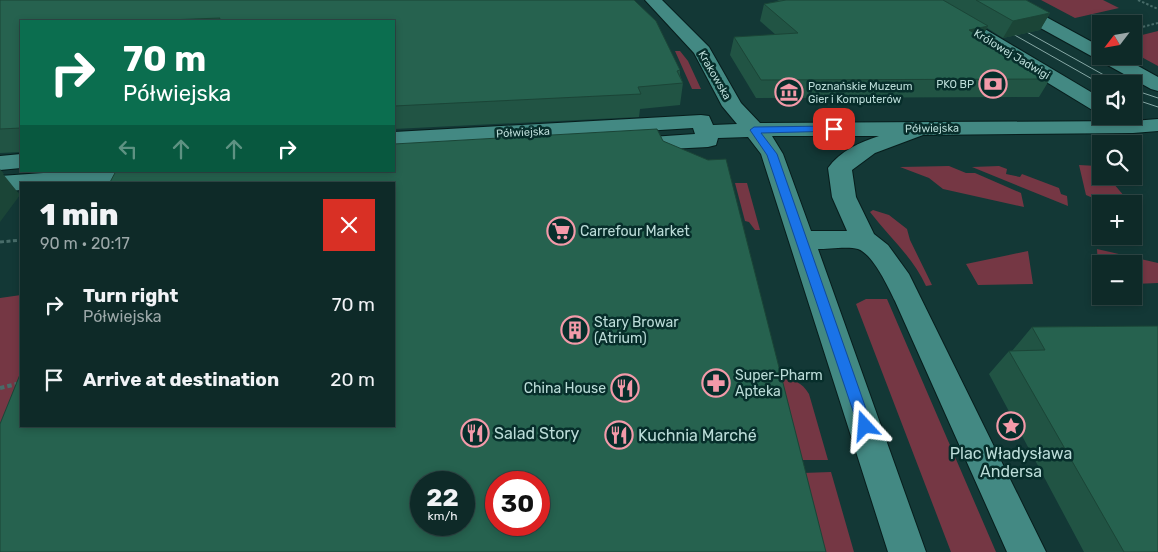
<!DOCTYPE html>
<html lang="en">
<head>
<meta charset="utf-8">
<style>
	body { margin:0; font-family:Rubik,sans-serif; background:#1c3634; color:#f1f3f6; height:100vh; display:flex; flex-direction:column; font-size:19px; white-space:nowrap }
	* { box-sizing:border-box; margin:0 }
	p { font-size:16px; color:#9ba7a8 }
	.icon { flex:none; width:28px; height:28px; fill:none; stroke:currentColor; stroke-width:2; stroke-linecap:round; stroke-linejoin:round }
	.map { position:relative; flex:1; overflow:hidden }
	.panel { position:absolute; left:20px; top:182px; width:375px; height:245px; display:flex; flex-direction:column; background:#0e2a28; border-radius:0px; box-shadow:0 2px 8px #0003,0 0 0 1px #2e4645 }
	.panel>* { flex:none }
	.banner { position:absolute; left:20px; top:20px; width:375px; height:152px; border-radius:0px; box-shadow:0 2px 8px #0003,0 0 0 1px #2e4645; background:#0b6e4f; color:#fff; overflow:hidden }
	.needle { width:32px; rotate:239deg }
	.tools { position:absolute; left:1092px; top:15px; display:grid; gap:10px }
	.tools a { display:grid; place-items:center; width:50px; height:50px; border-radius:0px; background:#0e2a28; box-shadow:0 2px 8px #0003,0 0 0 1px #2e4645; font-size:25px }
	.speed { position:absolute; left:410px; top:471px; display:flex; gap:10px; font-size:25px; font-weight:700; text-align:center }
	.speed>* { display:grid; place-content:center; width:65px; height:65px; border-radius:50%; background:#0e2a28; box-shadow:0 2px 8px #0003,0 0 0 1px #2e4645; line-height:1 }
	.speed small { font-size:12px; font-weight:400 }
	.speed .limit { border:8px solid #d22; background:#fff; color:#111 }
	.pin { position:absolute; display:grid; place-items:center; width:42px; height:42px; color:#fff; margin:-21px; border-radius:10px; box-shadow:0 2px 8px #0006 }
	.me { position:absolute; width:55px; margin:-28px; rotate:341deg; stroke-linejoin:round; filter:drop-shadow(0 0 4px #0008) }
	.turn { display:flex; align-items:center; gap:18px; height:105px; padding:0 20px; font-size:22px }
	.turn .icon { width:65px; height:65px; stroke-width:2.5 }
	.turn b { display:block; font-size:35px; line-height:42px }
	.lanes { display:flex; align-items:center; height:48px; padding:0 20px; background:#0003; justify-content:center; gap:25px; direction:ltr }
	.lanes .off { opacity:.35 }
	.round { display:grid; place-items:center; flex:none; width:52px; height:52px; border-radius:0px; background:#1c3634 }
	.headline { display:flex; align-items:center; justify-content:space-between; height:85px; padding:0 20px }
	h1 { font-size:30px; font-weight:800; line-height:38px }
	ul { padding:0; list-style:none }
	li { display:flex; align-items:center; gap:15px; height:75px; padding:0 20px }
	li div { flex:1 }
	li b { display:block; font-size:19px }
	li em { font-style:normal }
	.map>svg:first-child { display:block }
	.green { fill:#753744 }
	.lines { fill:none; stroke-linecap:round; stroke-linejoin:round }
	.minor-casing { stroke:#071d1c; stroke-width:2 }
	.path-far2 { stroke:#486c69; stroke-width:2; stroke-dasharray:2.5 2; stroke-linecap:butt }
	.path-far1 { stroke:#486c69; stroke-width:3; stroke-dasharray:4 2.5; stroke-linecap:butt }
	.path { stroke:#486c69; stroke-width:4; stroke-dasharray:4.5 3; stroke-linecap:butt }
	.minor { fill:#438983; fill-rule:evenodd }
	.tram { stroke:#87a9a6; stroke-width:1 }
	.wall { fill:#215444 }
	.shaded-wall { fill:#1b4537 }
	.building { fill:#26624f; stroke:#1b4537; fill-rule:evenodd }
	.route { fill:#1a73e8; stroke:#114b97 }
	.labels { text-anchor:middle; stroke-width:5; stroke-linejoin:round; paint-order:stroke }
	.far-street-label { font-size:11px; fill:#bbdcd8; stroke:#072e2b }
	.far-poi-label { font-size:11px; fill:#bbdcd8; stroke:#072e2b; text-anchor:end }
	.poi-label { font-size:14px; fill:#bbdcd8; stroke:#072e2b; text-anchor:start }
	.near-poi-label { font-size:16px; fill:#bbdcd8; stroke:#072e2b; text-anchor:start }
</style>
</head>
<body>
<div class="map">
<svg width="1158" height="552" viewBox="0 0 1158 552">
	<rect width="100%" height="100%" fill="#133836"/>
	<path class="green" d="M1041 0H1103L1119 8 1075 18Z
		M1158 31V66L1134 53V37Z
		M675 51H680L688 61 701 89H692Z
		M1079 165 1097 166 1101 170V176H1107L1131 204H1107L1086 195Z
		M949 166 966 173H975L1021 193 1024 207 943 189 929 178 900 167Z
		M999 166 1007 169 1006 174 1020 177 1022 174 1059 188 1061 194 1067 196 1068 206 972 167Z
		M735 183H747L760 230H755L749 222 745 221Z
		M873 210 889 215 907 229 910 240 932 285 926 286C913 257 889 237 870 212Z
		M1097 249 1158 263V283L1134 284V264H1101V284H1099Z
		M1028 251 1033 284 978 285 966 264Z
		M21 295V417L0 472V298Z
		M866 299H887L996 552H951L856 304Z
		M779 379C793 379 802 382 809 394L828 460H799Z
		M831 472 854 552H822L802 473Z"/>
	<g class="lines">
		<g class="minor-casing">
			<path id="minor" d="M645 0H662L709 47 741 103 760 123 1133 121 1158 119V131L1133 133 923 135 875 153 852 170 856 197 874 234 888 245 909 274 1046 552H1007L895 301C888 287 873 254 858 249 849 246 827 249 818 249L926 552H888L761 154 748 137 718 138 716 145 708 147 630 151 622 149 619 144 622 139 695 134 693 128 394 146V132L701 115 709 116 713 125 737 124 722 106 694 53ZM772 136H879C860 142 840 151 828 168L832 197 847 231H811L783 154Z
				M916 0H936L1101 98V113L1094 111 918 4Z
				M995 0H1015L1101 47V56H1120L1158 77V91L1151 89 997 4Z
				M21 154V168L0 170V156Z
				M72 171H192L188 176 180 178 107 184H21V190L0 192V176Z"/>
		</g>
		<path class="path-far2" d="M1138 0 1158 9
			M1134 29 1158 23"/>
		<path class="path-far1" d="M0 242 21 240"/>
		<path class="path" d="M0 388 21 383"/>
		<use href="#minor" class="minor"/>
		<path class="tram" d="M1016 26 1120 84
			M1004 29 1101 84
			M1134 90 1158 98
			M1134 99 1158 107"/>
	</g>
	<path class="wall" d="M0 0H634L680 70V75L683 83 680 105 640 109 639 117 394 129V21H21V152L0 153Z
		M777 0H1026L1050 13 1040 30 1003 38 987 28 982 37 1050 79 1039 97 756 98 730 55 734 37 776 35 760 21 764 4 779 1Z
		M1158 326V552H1084L989 374 1009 351H1012L1032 327Z"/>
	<path class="shaded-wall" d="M1050 13 1040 30 1003 38 1013 21Z
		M988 26 979 43 969 30Z
		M0 169 4 174H3L20 195 0 222Z"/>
	<path class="building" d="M0 0H634L656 21 680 70 677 71 683 83 638 87 641 94 394 106V21H219L220 18 142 21H21V128L0 129Z
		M786 0H943L988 26 969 30 1050 79 761 80 734 37 798 33 764 4Z
		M976 0H1026L1050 13 1013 21Z
		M657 129 663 141 708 160 726 159 826 552H0V424L21 372V426H394V184H109L116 171H394V144ZM421 482H464V525H421ZM496 482H539V525H496Z
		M1158 326V552H1124L1009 351 1045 350 1032 327Z"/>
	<path class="route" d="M834 126 837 127V131L761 133 777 154 872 426 870 430 865 432 860 430 858 426 767 155 750 130 754 127Z"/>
	<defs>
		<g id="bank-ring" transform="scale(1.4375)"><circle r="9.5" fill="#072e2b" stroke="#f39aa9" stroke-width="1.5"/><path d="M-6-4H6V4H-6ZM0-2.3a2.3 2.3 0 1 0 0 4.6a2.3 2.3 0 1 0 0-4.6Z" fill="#f39aa9"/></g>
		<g id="museum-ring" transform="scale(1.4375)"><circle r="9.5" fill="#072e2b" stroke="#f39aa9" stroke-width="1.5"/><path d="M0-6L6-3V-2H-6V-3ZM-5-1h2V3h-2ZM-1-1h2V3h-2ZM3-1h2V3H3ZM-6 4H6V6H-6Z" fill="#f39aa9"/></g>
		<g id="supermarket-ring" transform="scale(1.4375)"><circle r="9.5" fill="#072e2b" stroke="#f39aa9" stroke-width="1.5"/><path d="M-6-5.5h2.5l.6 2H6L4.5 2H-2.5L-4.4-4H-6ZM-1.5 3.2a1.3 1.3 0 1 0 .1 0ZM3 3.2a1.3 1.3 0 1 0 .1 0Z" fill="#f39aa9"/></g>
		<g id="building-ring" transform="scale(1.4375)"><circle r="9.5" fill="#072e2b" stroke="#f39aa9" stroke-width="1.5"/><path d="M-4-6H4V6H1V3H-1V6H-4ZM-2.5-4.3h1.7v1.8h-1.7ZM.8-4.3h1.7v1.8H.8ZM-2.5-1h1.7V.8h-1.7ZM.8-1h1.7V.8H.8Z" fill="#f39aa9"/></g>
		<g id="pharmacy-ring" transform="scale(1.4375)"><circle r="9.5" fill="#072e2b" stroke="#f39aa9" stroke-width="1.5"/><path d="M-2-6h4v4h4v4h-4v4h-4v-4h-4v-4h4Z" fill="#f39aa9"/></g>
		<g id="restaurant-ring" transform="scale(1.4375)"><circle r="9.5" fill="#072e2b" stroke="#f39aa9" stroke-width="1.5"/><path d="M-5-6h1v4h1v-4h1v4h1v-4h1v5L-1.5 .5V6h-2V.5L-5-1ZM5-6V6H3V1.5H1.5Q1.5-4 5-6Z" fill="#f39aa9"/></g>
		<g id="sight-ring" transform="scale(1.4375)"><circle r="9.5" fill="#072e2b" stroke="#f39aa9" stroke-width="1.5"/><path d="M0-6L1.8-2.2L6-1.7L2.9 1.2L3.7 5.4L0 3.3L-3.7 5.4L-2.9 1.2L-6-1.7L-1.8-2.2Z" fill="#f39aa9"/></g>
	</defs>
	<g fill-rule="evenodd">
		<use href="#bank-ring" x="993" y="84"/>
		<use href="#museum-ring" x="789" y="92"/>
		<use href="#supermarket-ring" x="561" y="231"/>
		<use href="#building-ring" x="575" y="330"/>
		<use href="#pharmacy-ring" x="716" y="383"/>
		<use href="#restaurant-ring" x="625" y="388"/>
		<use href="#sight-ring" x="1011" y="426"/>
		<use href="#restaurant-ring" x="475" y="433"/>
		<use href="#restaurant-ring" x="619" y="435"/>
	</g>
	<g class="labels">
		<g class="far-street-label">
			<text transform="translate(1012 54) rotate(31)" y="4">Królowej Jadwigi</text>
			<text transform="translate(715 75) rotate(60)" y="4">Krakowska</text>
			<text transform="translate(932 128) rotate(-1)" y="4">Półwiejska</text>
			<text transform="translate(523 132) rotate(-3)" y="4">Półwiejska</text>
		</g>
		<g class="far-poi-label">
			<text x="974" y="88">PKO BP</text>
			<text x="808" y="90" text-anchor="start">Poznańskie Muzeum<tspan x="808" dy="13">Gier i Komputerów</tspan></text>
		</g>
		<g class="poi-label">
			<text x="580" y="236">Carrefour Market</text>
			<text x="594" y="327">Stary Browar<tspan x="594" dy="16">(Atrium)</tspan></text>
			<text x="735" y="380">Super-Pharm<tspan x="735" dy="16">Apteka</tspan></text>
			<text x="606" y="393" text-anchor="end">China House</text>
		</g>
		<g class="near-poi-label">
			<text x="494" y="439">Salad Story</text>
			<text x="638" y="441">Kuchnia Marché</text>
			<text x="1011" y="459" text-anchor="middle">Plac Władysława<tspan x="1011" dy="18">Andersa</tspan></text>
		</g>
	</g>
</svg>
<div class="tools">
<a><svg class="needle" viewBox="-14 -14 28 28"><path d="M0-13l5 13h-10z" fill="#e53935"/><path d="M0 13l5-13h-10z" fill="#9ba7a8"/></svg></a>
<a><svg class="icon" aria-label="sound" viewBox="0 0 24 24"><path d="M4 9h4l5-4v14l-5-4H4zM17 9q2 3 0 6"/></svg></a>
<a><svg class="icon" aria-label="search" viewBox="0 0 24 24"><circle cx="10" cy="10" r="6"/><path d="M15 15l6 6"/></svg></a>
<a>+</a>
<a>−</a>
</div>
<div class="speed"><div>22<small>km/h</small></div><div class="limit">30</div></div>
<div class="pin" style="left:834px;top:129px;background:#d93025"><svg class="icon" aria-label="arrive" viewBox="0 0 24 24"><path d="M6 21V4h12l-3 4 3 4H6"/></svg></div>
<svg class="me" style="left:865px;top:426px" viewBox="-20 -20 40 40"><path d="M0-17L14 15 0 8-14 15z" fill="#1a73e8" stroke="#fff" stroke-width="4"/></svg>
<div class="banner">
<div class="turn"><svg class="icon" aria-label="right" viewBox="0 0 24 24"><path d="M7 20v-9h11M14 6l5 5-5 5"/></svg><div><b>70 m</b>Półwiejska</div></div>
<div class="lanes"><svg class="icon off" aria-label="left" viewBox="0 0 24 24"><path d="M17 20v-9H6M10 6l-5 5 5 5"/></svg><svg class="icon off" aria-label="ahead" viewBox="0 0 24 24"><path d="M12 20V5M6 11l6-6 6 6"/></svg><svg class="icon off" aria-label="ahead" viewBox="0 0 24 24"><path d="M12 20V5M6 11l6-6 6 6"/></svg><svg class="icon" aria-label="right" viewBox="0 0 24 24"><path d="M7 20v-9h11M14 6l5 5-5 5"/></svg></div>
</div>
<section class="panel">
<div class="headline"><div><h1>1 min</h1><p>90 m · 20:17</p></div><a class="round" style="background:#d93025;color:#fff"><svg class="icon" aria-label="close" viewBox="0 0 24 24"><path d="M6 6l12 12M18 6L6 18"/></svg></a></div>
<ul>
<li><svg class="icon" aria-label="right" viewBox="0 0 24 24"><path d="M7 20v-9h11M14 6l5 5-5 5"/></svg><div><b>Turn right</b><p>Półwiejska</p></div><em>70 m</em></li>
<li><svg class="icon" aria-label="arrive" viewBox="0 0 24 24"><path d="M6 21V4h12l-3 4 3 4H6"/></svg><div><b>Arrive at destination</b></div><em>20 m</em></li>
</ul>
</section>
</div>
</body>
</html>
